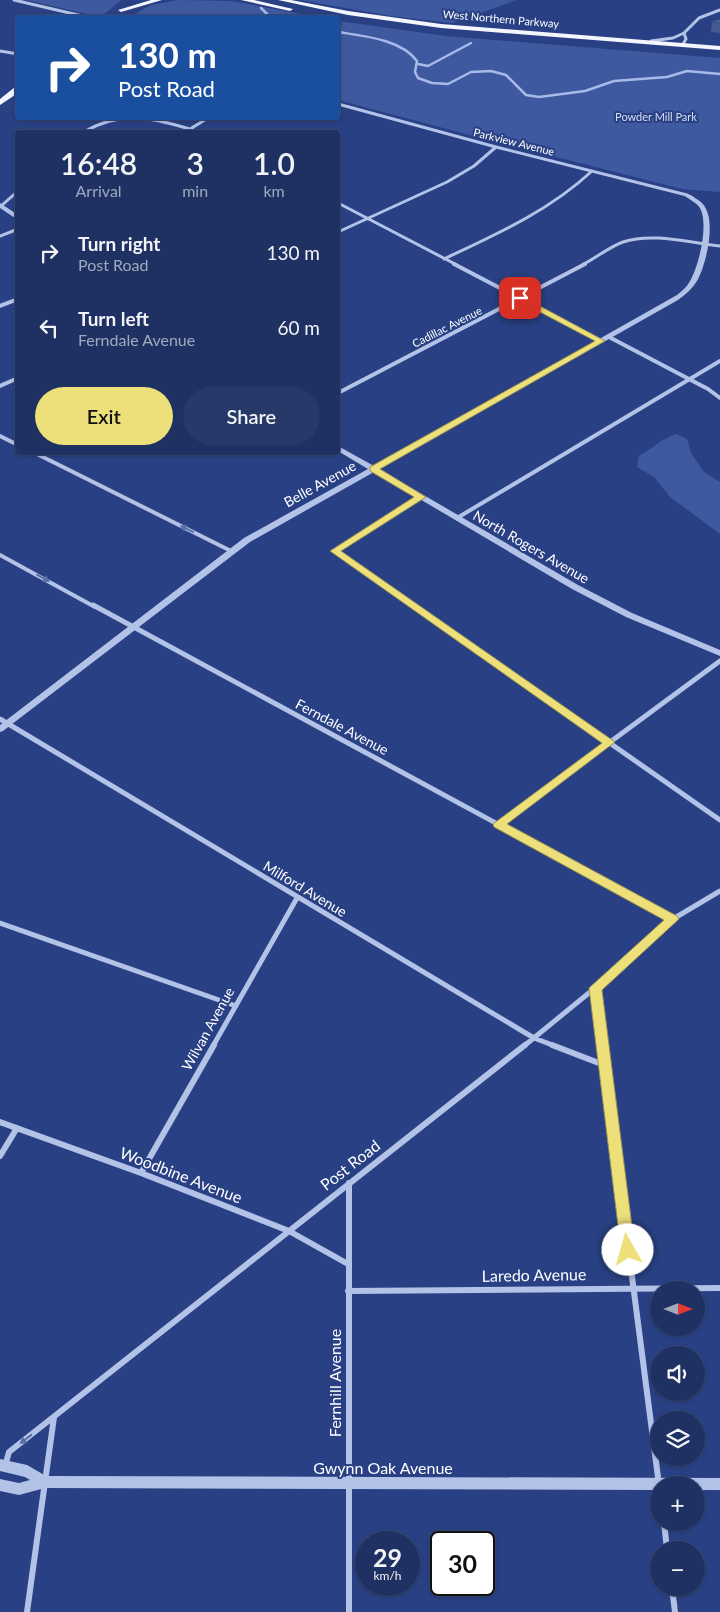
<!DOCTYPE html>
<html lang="en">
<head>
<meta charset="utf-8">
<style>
	body { margin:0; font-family:Lato,sans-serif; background:#273969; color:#f1f3f6; height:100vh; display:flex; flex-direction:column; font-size:19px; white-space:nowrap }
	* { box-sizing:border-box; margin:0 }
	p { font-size:16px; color:#a1a9be }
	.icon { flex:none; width:28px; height:28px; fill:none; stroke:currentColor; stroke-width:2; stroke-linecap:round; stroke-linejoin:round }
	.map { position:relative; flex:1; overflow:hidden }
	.side { position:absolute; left:15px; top:130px; width:325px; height:325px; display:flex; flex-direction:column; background:#1f3163; border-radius:5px; box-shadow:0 1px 4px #0004,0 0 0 1px #3c4c78 }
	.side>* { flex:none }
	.guide { position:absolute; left:15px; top:15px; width:325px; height:105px; border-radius:5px; box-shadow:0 1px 4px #0004,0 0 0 1px #3c4c78; background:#1a4fa0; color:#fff; overflow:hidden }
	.needle { width:32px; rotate:90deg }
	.buttons { position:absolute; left:650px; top:1281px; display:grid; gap:10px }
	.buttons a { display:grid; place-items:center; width:55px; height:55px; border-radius:50%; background:#1f3163; box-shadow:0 1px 4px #0004,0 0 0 1px #3c4c78; font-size:25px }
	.speed { position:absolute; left:355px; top:1531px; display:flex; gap:10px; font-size:25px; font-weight:700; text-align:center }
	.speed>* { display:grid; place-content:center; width:65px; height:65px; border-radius:50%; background:#1f3163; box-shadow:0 1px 4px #0004,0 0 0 1px #3c4c78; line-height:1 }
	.speed small { font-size:12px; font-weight:400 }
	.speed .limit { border:2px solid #111; border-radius:8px; background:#fff; color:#111 }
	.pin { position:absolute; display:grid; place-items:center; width:42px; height:42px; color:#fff; margin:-21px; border-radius:10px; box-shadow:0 2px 8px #0006 }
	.me { position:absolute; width:55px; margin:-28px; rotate:353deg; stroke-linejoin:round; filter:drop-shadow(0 0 4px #0008) }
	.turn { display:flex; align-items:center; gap:18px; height:105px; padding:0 20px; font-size:22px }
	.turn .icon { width:65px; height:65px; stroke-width:2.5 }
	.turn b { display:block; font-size:35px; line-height:42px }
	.eta { display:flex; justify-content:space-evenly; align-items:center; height:85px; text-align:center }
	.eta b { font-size:30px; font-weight:600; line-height:35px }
	.button { display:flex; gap:10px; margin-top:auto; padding:10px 20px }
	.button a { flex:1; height:58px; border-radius:30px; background:#ede07b; color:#111; font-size:20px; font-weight:600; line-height:58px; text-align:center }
	.button a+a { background:#273969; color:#f1f3f6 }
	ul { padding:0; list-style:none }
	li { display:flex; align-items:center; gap:15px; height:75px; padding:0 20px }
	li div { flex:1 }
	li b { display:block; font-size:19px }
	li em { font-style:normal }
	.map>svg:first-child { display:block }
	.green { fill:#3e59a0 }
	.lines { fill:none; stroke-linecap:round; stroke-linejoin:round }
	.stream { stroke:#a8bae7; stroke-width:2.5 }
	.minor-far3 { stroke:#b3c2e7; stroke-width:3 }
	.minor-far2 { stroke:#b3c2e7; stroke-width:4 }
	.minor-far1 { stroke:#b3c2e7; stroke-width:5 }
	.minor { stroke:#b3c2e7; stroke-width:6 }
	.tertiary { fill:#b3c2e7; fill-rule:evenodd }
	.primary { fill:#f4f6fe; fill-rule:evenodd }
	.wall { fill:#475b93 }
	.building { fill:#526aab; stroke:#394a78 }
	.oneway { fill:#596ea7 }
	.route { fill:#ede07b; stroke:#9a9250 }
	.labels { text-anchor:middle; stroke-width:4; stroke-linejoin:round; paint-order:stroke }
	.far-street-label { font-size:11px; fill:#fff; stroke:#294184 }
	.far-park-label { font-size:11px; fill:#d6dff6; stroke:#294184 }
	.street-label { font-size:14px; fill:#fff; stroke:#294184 }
	.near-street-label { font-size:16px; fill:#fff; stroke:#294184 }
</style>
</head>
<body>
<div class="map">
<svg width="720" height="1612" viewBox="0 0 720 1612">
	<rect width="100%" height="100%" fill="#294184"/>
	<path class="green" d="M26 0H121L106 13 96 16Z
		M179 0 232 1 317 17H129L151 5Z
		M300 0H517L452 23 391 16Z
		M338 21 446 36 720 58V192L682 189 477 137 338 100Z
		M676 434 687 439 691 453 704 472 720 482V534L670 497 654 477 637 467 639 456C653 448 661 439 676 434Z"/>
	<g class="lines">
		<path class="stream" d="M261 8 271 18
			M338 32C363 36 401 39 417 61L415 72 418 78 432 83 448 84 471 72 491 71 506 75 526 95 539 97 585 91 614 81 667 77 687 71 720 74
			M418 64 428 66 471 43"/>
		<path class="minor-far3" d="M14 0 91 18
			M651 41 673 38 684 33 699 18 720 10
			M683 44 686 39 684 33
			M0 51 18 54
			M338 104 496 147 687 195
			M190 129 208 118
			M84 132C123 108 159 120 200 132
			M338 203 457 265
			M1 206 18 191
			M338 232 447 182 474 166 496 147
			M0 236 18 229
			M444 259C497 234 549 211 592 171
			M582 265C596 258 609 247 623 242 653 232 690 243 720 246"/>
		<path class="minor-far2" d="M454 264 601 341
			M0 306 18 299
			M609 337 708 389 720 398
			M0 386 18 378
			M338 393 585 264
			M0 436 18 445
			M33 452 231 551
			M457 518 720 361
			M0 555 95 607
			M414 607 334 551 421 497"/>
		<path class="minor-far1" d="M93 605 673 919
			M412 605 720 820
			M0 719 534 1038 555 1046
			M499 824 720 661
			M0 923 236 1006
			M595 988 602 1046
			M213 1046 297 898
			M524 1046 595 988 673 919 720 891"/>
		<path class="minor" d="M552 1045 604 1065
			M602 1045 659 1485
			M0 1122 141 1173 289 1231 348 1264
			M0 1156 17 1128
			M141 1173 214 1045
			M349 1183V1612
			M348 1291 720 1288
			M5 1466 9 1452 525 1045
			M664 1522 667 1550
			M672 1588 675 1612
			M27 1612 54 1417"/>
		<path class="tertiary" d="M685 194C690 194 691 195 695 198 700 201 704 204 706 209 715 226 706 265 697 281 692 289 685 295 678 300L379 469 578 585 632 613 720 650V656L626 617 572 589 374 472 250 542 3 731 0 732V725L244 538 368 469 338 451V446L374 466 677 295C682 291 687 287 690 281 699 266 709 224 700 208 697 203 690 200 685 196Z
			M0 203 18 215V220L0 208Z
			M0 1459 27 1465 46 1476 720 1478V1490H696V1485H659V1490L45 1488 19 1495 0 1491V1479L19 1483 30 1480 25 1477 0 1471Z"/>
		<path class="primary" d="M151 0H162L121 12 118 10Z
			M241 0H254L293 9 290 11Z
			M278 0H291L348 11 441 24 720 46V50L441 28 348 15Z
			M15 87H18V93L0 105V99Z"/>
	</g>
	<path class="wall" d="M720 19V33L711 32 712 22Z"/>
	<path class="building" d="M720 19V23L712 22Z"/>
	<defs><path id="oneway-solid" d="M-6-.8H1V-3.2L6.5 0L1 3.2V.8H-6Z" transform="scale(1.25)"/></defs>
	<g class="oneway">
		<use href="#oneway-solid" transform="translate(187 529) rotate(-154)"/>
		<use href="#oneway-solid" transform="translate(43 578) rotate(28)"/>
		<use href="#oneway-solid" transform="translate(26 1439) rotate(142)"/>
	</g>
	<path class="route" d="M517 297H523L605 341 380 469 426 497 341 551 615 742 507 824 677 916 679 919 602 990 635 1250 633 1255 628 1257 623 1255 621 1250 589 988 664 920 494 827 493 824 602 743 330 551 414 497 370 471V467L595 341 517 300Z"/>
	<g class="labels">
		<g class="far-street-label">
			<text transform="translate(501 19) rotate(5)" y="4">West Northern Parkway</text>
			<text transform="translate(514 142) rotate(14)" y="4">Parkview Avenue</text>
			<text transform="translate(447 327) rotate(-27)" y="4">Cadillac Avenue</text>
		</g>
		<g class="far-park-label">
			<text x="656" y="121">Powder Mill Park</text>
		</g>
		<g class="street-label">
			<text transform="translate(320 484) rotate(-29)" y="5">Belle Avenue</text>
			<text transform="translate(531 547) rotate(30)" y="5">North Rogers Avenue</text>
			<text transform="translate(342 727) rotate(28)" y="5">Ferndale Avenue</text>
			<text transform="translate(305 889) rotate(31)" y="5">Milford Avenue</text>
			<text transform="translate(208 1029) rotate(-61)" y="5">Wilvan Avenue</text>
		</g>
		<g class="near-street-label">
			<text transform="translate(350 1165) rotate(-38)" y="6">Post Road</text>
			<text transform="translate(181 1175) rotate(21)" y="6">Woodbine Avenue</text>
			<text transform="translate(534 1275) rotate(-1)" y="6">Laredo Avenue</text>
			<text transform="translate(335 1383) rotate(-90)" y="6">Fernhill Avenue</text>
			<text x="383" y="1474">Gwynn Oak Avenue</text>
		</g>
	</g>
</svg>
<div class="buttons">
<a><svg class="needle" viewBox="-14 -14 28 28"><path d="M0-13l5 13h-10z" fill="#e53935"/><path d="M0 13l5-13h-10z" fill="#a1a9be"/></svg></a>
<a><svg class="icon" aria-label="sound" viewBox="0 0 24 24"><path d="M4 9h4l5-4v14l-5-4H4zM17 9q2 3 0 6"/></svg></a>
<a><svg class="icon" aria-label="layers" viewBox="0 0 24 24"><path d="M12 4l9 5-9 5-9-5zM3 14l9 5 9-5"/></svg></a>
<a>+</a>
<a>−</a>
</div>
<div class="speed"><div>29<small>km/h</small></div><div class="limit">30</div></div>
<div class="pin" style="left:520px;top:298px;background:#d93025"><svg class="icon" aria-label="arrive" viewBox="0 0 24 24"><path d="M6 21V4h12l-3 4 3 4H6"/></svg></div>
<svg class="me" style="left:628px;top:1250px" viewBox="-20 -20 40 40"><circle r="19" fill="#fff"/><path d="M0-13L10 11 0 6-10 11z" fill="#ede07b"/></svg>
<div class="guide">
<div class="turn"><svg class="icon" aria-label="right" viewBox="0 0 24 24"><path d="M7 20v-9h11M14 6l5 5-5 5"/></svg><div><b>130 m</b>Post Road</div></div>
</div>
<section class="side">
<div class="eta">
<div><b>16:48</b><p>Arrival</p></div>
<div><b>3</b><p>min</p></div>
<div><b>1.0</b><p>km</p></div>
</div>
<ul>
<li><svg class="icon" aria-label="right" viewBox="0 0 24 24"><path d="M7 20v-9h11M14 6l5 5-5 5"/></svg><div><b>Turn right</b><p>Post Road</p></div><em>130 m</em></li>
<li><svg class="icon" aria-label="left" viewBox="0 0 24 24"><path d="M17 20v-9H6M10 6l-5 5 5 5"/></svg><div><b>Turn left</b><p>Ferndale Avenue</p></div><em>60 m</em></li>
</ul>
<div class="button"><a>Exit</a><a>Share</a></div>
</section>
</div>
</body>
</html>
